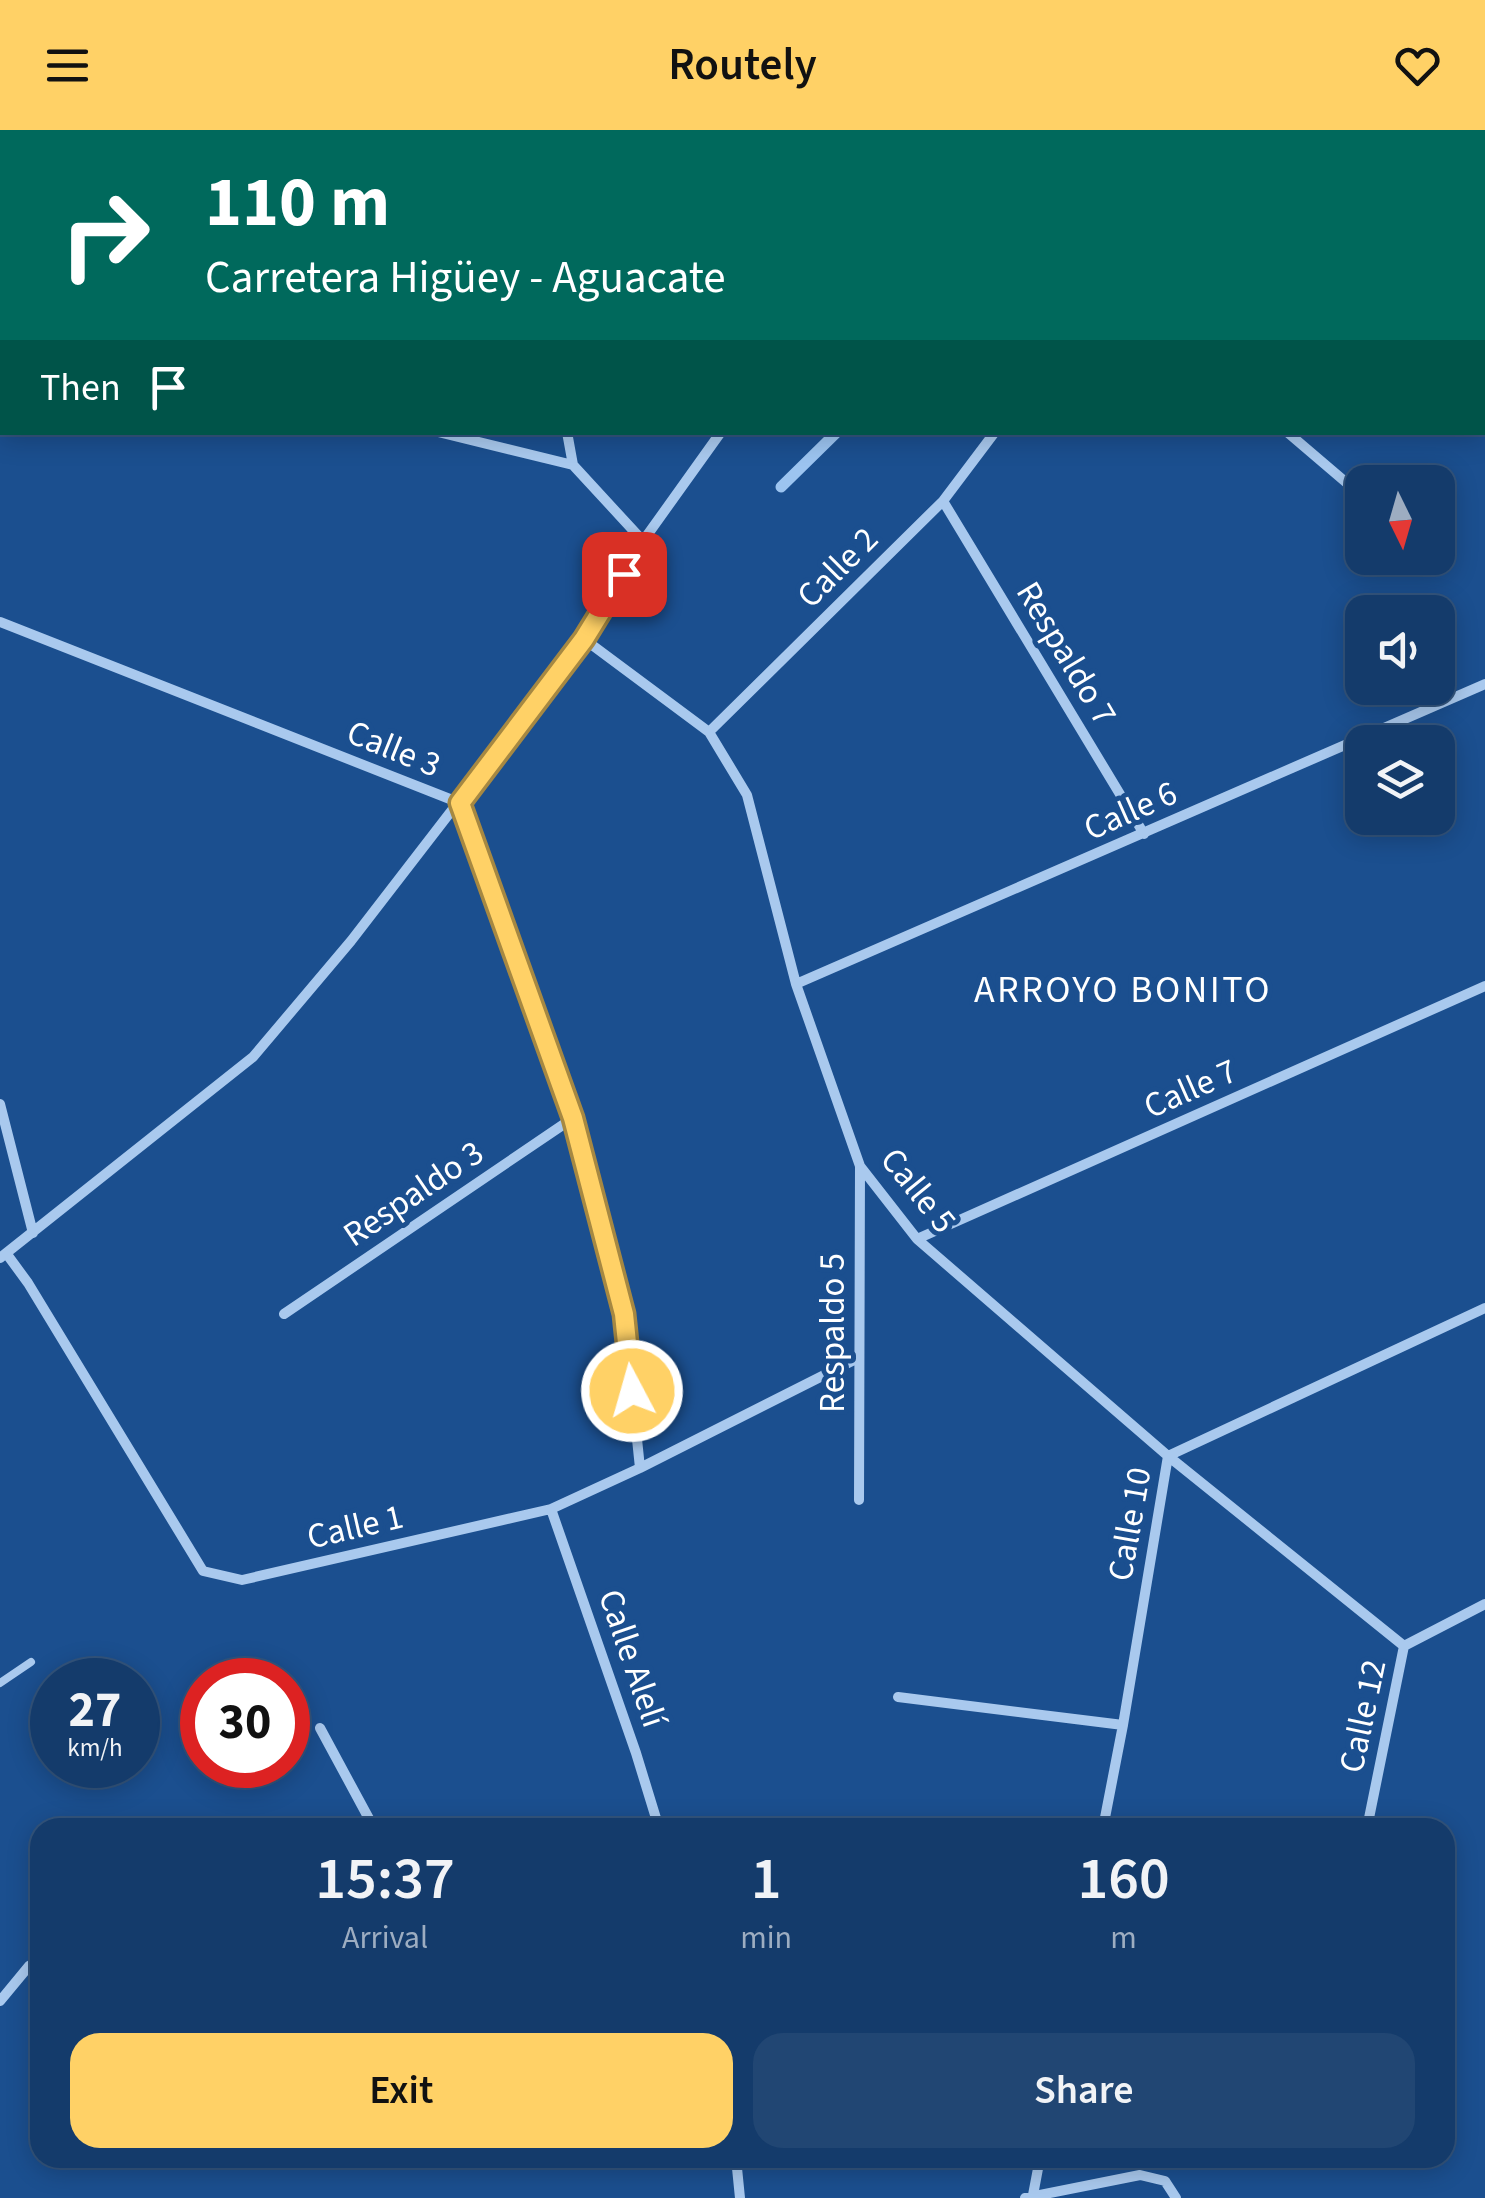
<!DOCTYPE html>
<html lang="en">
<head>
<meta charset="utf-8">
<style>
	body { margin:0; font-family:"Source Sans 3",sans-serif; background:#214673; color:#f1f3f6; height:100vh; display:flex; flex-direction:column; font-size:38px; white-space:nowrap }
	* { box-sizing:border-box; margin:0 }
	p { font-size:32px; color:#9dadc1 }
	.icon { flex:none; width:55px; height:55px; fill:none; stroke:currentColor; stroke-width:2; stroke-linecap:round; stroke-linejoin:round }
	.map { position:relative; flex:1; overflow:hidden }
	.details { position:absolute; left:30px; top:1688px; width:1425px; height:350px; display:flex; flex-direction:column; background:#143b6b; border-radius:30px; box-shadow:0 5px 25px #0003,0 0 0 2px #33557e }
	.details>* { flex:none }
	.top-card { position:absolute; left:0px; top:0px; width:1485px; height:305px; box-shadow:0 5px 25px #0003,0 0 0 2px #33557e; background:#00695c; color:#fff; overflow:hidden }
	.needle { width:65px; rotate:175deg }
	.buttons { position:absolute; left:1345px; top:335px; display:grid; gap:20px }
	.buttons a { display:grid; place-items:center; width:110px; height:110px; border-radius:20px; background:#143b6b; box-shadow:0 5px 25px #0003,0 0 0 2px #33557e; font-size:50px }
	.speed { position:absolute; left:30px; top:1528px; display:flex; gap:20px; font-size:50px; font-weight:700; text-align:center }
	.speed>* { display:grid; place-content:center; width:130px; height:130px; border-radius:50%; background:#143b6b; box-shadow:0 5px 25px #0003,0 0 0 2px #33557e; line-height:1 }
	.speed small { font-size:25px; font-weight:400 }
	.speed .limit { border:15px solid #d22; background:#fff; color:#111 }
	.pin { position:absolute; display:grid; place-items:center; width:85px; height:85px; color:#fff; margin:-42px; border-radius:20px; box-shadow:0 5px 15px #0006 }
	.me { position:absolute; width:110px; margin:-55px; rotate:354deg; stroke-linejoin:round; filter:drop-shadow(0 0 8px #0008) }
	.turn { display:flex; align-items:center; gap:35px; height:210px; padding:0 40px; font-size:45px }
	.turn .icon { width:130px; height:130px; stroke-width:2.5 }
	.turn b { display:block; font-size:70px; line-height:85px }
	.then { display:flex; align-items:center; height:95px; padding:0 40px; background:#0003; gap:20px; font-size:38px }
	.eta { display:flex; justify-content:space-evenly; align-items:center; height:170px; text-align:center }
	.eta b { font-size:60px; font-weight:600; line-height:70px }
	.button { display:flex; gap:20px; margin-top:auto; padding:20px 40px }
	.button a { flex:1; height:115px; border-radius:30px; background:#ffd166; color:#111; font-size:40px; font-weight:600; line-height:115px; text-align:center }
	.button a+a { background:#214673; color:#f1f3f6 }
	header { display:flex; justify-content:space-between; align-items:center; height:130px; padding:0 40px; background:#ffd166; color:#111; font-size:45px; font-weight:600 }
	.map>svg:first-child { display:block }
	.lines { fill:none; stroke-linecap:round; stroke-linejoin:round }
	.stream { stroke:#9cc4f0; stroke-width:11 }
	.service { stroke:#a9c9ee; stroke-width:8 }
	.minor { stroke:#a9c9ee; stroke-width:10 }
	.route-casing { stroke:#a68842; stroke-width:25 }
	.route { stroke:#ffd166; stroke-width:18 }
	.labels { text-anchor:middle; stroke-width:10; stroke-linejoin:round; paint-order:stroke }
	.street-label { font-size:35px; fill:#fff; stroke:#1b4f8f }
	.neighbourhood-label { font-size:38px; letter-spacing:2.5px; fill:#fff; stroke:#1b4f8f }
</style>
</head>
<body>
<header><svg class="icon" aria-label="menu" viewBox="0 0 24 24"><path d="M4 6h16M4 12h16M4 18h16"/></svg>Routely<svg class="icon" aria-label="heart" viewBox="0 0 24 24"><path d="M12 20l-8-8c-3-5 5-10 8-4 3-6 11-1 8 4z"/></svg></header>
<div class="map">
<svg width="1485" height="2068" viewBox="0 0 1485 2068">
	<rect width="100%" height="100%" fill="#1b4f8f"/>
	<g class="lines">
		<path class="stream" d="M1059 2 1061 0
			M781 357 837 302"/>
		<path class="service" d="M0 139 2 138
			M0 1553 31 1532"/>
		<path class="minor" d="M512 0 513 2
			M944 2 946 0
			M1287 2 1291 0
			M0 25H2
			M438 302 573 335 643 411
			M567 302 573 335
			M1287 302 1362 366
			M943 371 1144 704
			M0 492 460 673 573 988 624 1184 640 1338
			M584 509 709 602 747 665 796 854 860 1036 917 1109 1168 1326 1404 1516
			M709 602 943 371 995 302
			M796 854 1485 554
			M0 974 33 1103
			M917 1109 1485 856
			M6 1123 28 1153 203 1441 242 1450 551 1379 640 1338 858 1228
			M0 1128 253 927 351 811 584 509 643 411 721 302
			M284 1184 573 988
			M859 1370 860 1037
			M551 1379 636 1623 659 1698
			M1404 1516 1485 1474
			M898 1567 1123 1595
			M320 1598 374 1698
			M1103 1698 1123 1595 1168 1326 1485 1178
			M1367 1698 1404 1516
			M0 1871 29 1836 40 1830
			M736 2028 740 2068
			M1033 2065 1040 2028
			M1025 2068 1140 2045 1165 2051 1176 2068"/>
	</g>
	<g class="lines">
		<g class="route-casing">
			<path id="route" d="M624 444 584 509 460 673 573 988 624 1184 632 1261"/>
		</g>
		<use href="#route" class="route"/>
	</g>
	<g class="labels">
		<g class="street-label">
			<text transform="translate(837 437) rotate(-45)" y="12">Calle 2</text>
			<text transform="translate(1067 523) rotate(59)" y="12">Respaldo 7</text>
			<text transform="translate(394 618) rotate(22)" y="12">Calle 3</text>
			<text transform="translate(1130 680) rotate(-24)" y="12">Calle 6</text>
			<text transform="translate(1190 958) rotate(-24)" y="12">Calle 7</text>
			<text transform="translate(919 1060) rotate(51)" y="12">Calle 5</text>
			<text transform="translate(413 1063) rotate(-34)" y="12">Respaldo 3</text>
			<text transform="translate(832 1203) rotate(-90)" y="12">Respaldo 5</text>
			<text transform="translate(1129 1394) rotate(-80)" y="12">Calle 10</text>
			<text transform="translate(355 1396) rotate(-13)" y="12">Calle 1</text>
			<text transform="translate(633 1528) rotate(71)" y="12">Calle Alelí</text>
			<text transform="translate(1362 1586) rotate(-78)" y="12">Calle 12</text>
		</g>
		<g class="neighbourhood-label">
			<text x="1123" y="872">ARROYO BONITO</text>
		</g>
	</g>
</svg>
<div class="buttons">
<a><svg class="needle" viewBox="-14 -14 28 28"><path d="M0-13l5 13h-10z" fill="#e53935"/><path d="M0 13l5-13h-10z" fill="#9dadc1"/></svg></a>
<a><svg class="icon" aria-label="sound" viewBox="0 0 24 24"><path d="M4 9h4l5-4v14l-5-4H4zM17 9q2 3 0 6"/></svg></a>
<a><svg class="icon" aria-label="layers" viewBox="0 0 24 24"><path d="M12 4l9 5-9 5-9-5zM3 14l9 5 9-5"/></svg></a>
</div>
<div class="speed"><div>27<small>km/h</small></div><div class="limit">30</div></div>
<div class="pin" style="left:624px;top:444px;background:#d93025"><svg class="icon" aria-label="arrive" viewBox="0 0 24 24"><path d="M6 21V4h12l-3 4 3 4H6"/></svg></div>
<svg class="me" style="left:632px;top:1261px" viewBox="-20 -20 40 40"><circle r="17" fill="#ffd166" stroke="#fff" stroke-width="3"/><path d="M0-11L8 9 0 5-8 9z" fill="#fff"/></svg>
<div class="top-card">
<div class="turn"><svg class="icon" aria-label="right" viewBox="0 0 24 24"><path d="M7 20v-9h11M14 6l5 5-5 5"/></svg><div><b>110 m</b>Carretera Higüey - Aguacate</div></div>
<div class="then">Then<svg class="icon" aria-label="arrive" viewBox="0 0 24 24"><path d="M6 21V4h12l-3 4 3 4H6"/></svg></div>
</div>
<section class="details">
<div class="eta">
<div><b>15:37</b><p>Arrival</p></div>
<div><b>1</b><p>min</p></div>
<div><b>160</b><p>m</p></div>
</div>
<div class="button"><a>Exit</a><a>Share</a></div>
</section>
</div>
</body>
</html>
